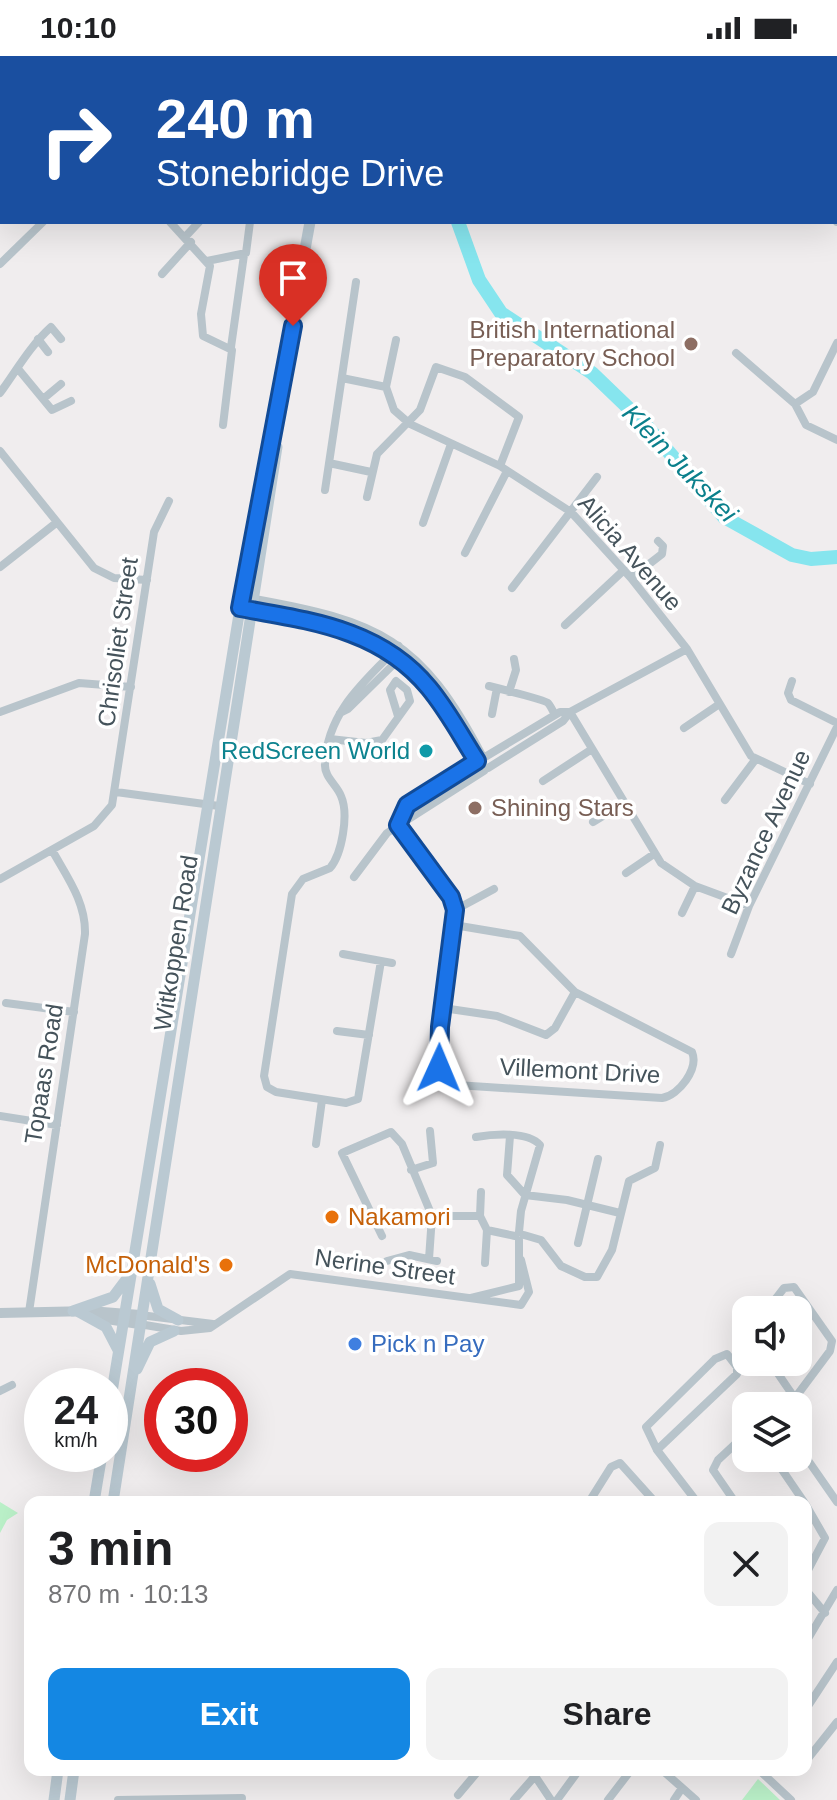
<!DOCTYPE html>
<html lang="en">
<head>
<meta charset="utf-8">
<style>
	body { margin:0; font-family:Arial,sans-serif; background:#f2f2f2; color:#202124; height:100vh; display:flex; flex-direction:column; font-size:30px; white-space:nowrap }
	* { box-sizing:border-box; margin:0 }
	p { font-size:26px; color:#757577 }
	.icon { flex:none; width:44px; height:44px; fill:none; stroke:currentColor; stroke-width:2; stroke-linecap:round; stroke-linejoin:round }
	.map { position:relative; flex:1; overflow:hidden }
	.panel { position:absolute; left:24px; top:1440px; width:788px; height:280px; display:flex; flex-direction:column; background:#fff; border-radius:16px; box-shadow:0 8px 32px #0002 }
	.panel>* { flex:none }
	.guide { position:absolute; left:0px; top:0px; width:838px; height:168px; box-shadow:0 8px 32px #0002; background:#1a4fa0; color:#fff; overflow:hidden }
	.fabs { position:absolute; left:732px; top:1240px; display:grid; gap:16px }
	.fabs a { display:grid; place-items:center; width:80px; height:80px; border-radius:16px; background:#fff; box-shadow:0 8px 32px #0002; font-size:40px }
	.speed { position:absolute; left:24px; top:1312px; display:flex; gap:16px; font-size:40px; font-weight:700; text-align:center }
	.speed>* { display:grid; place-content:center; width:104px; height:104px; border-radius:50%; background:#fff; box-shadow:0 8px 32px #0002; line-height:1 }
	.speed small { font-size:20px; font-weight:400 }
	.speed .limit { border:12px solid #d22; background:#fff; color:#111 }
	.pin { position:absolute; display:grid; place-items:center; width:68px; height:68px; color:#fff; margin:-82px -34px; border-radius:50% 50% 50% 0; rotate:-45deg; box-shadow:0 0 8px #0007 }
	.pin .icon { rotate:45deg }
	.me { position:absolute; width:88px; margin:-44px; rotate:1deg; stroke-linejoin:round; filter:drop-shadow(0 0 6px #0008) }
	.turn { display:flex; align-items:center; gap:28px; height:168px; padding:0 24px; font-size:36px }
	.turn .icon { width:104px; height:104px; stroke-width:2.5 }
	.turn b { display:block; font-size:56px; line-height:68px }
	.round { display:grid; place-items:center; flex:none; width:84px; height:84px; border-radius:16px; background:#f2f2f2 }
	.head { display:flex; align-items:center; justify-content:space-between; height:136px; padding:0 24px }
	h1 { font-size:48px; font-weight:600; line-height:60px }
	.primary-button { display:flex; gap:16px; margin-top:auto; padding:16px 24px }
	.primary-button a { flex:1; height:92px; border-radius:16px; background:#1487e3; color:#fff; font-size:32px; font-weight:600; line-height:92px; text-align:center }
	.primary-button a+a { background:#f2f2f2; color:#202124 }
	.status { display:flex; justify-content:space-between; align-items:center; height:56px; padding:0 40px; background:#fff; direction:ltr }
	.status svg { height:22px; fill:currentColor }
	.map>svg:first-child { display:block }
	.green { fill:#baf0c8 }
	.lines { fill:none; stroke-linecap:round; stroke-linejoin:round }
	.river { stroke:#86e5ee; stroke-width:14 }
	.minor { stroke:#b8c4cb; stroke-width:8 }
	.tertiary { stroke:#b8c4cb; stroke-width:10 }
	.secondary { stroke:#bac9d2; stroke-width:11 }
	.route-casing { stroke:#114b97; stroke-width:20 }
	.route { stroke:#1a73e8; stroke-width:14 }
	.education-dot { fill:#8d6e63; stroke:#fff; stroke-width:3 }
	.culture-dot { fill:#0f9aa8; stroke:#fff; stroke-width:3 }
	.food-dot { fill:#e8710a; stroke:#fff; stroke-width:3 }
	.shop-dot { fill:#3f7fe0; stroke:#fff; stroke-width:3 }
	.labels { text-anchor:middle; stroke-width:7; stroke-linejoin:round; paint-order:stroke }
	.education-label { font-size:24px; fill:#785e54; stroke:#fff; text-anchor:end }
	.street-label { font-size:24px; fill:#45535b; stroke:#fff }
	.culture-label { font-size:24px; fill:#0d838f; stroke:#fff; text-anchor:end }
	.food-label { font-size:24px; fill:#c56008; stroke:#fff; text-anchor:start }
	.shop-label { font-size:24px; fill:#366cbe; stroke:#fff; text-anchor:start }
	.water-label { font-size:26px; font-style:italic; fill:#0b808c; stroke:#fff }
</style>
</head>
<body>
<div class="status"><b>10:10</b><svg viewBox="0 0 49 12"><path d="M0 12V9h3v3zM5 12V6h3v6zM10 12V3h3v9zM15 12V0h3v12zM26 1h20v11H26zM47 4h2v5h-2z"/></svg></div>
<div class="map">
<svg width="837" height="1744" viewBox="0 0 837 1744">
	<rect width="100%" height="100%" fill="#f0edee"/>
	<path class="green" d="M0 1446 18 1457 7 1464 0 1477Z
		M758 1723 780 1744H742Z"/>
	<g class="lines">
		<path class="river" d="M424 0 425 2
			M458 166 479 224 501 257 592 317 645 368 724 461 792 499 811 503 837 501"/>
		<path class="minor" d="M48 0 52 2
			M0 111 2 109
			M836 155 837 149
			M836 161 837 166
			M170 166 210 210 201 258 203 280 232 294 223 369
			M186 180 199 166
			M207 205 246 197 250 166
			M0 208 43 166
			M162 218 191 186
			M38 283 48 296
			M396 284 386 331 394 354 410 368 500 410 571 456 631 522 687 593 751 700 810 728
			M231 291 244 199
			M736 297 795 348 813 336 837 287
			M19 314 52 354 71 345
			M342 322 386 331
			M0 337C16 315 30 290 51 271L61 283
			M43 343 61 328
			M795 348 806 369 837 384
			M0 395 94 512 114 522 147 524
			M329 407 371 416
			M325 434 356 226
			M367 441 377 398 420 354 436 311 465 321 519 361 500 410
			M423 467 451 388
			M465 497 507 415
			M0 511 56 467
			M631 522 662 498 663 490 658 485
			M512 532 597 421
			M250 542C379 565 421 582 483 701
			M240 552C311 564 381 573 429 632 448 655 461 681 477 705
			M565 569 624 514
			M792 625 788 637 791 644 837 667
			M489 630C497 632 545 644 548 647 550 649 554 657 555 659
			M509 636 516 614 514 603
			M0 656 79 627 131 631
			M570 656 661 807 695 830 749 850
			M340 657 348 653 401 601
			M492 658 497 632
			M684 672 718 649
			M330 683 366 687 382 684 410 645 407 634 396 625 390 634 398 660
			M485 701 560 656H570
			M488 712 563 665 570 656 687 593
			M543 725 592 693
			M116 736 219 750
			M725 744 755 704
			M593 766 624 747
			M398 769 451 841 455 854C453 894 428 993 443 1025L456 1029 662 1042C679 1039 699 1013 692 996L575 936 520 880 454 869
			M398 769 407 749 476 707
			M626 817 654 798
			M354 821 387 777 484 715
			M0 823 94 770 112 749 154 476 169 445
			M455 854 494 833
			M682 857 695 830
			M343 898 392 907
			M731 898 749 850 837 671
			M381 905 358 1043 346 1047 276 1036 267 1031 264 1020 292 838 303 823 330 812C342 798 349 758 341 740 337 729 324 721 325 708 327 655 366 624 399 590
			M6 947 74 956
			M443 952 497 960 546 979 555 972 575 936
			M337 975 369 979
			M0 1060 57 1069
			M510 1080 507 1119 525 1139 567 1144 620 1157
			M476 1081C493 1078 528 1075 540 1089L521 1155 519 1176
			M316 1088 322 1044
			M411 1114 433 1107 430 1075
			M481 1136 480 1160 487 1174 485 1207
			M432 1160H480
			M487 1174 515 1180
			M524 1179 541 1184 561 1210 585 1221H597L612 1194 629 1125 655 1112 660 1089
			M382 1180 342 1097 391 1076 402 1088 432 1160 429 1203
			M578 1187 598 1103
			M387 1205 409 1199 437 1205
			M471 1242 519 1230V1184
			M767 1254 784 1232 794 1231 832 1285 830 1295 789 1350
			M29 1256 85 878C86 846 67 821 52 794
			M140 1259 213 1268
			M139 1268 181 1275 210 1272 290 1218 521 1249 529 1236 521 1204
			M770 1306 794 1341
			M0 1335 12 1329
			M798 1390 837 1446
			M657 1394 737 1318V1311L727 1298 715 1303 646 1371 657 1394 697 1446
			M774 1402 804 1446
			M589 1446 611 1411 620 1407 655 1446
			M735 1446 713 1414 718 1404 746 1378
			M806 1449 825 1482 806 1518
			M806 1534 825 1557
			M806 1586 837 1534
			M806 1653 837 1606
			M806 1705 837 1666
			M531 1714 551 1744
			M662 1714 696 1744
			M759 1714 791 1744
			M458 1739 479 1714
			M118 1744 242 1742
			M514 1744 535 1720
			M557 1744 579 1714
			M608 1744 631 1714
			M674 1744 682 1732"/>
		<path class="tertiary" d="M0 1257 90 1255 140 1259
			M94 1261 139 1268"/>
		<path class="secondary" d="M337 2V0
			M150 1228 158 1253 178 1264
			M73 1255 113 1241 128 1221
			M77 1255 106 1271 118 1294
			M137 1313 150 1286 174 1275
			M110 1348 242 540 310 166
			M94 1446 102 1398
			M113 1446 277 391
			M54 1744 58 1714
			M70 1744 74 1714"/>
	</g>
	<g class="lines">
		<g class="route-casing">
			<path id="route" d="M293 270 240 552C311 565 381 573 429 632 448 655 461 680 477 705L407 749 398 769 451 841 455 854 440 971 439 1012"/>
		</g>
		<use href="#route" class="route"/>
	</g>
	<g class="education-dot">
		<circle cx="691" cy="288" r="8"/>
		<circle cx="475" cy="752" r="8"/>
	</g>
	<circle class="culture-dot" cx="426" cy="695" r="8"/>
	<g class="food-dot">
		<circle cx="332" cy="1161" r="8"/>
		<circle cx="226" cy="1209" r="8"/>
	</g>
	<circle class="shop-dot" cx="355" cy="1288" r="8"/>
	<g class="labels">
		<g class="education-label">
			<text x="675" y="282">British International<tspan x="675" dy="28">Preparatory School</tspan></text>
			<text x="491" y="760" text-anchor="start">Shining Stars</text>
		</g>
		<g class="street-label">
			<text transform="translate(630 497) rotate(49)" y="8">Alicia Avenue</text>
			<text transform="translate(118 586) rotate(-82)" y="8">Chrisoliet Street</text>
			<text transform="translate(766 776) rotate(-65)" y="8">Byzance Avenue</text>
			<text transform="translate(176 887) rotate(-81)" y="8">Witkoppen Road</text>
			<text transform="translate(580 1015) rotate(3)" y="8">Villemont Drive</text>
			<text transform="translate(44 1018) rotate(-81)" y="8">Topaas Road</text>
			<text transform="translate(385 1211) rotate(8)" y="8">Nerine Street</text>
		</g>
		<g class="culture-label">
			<text x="410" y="703">RedScreen World</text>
		</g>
		<g class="food-label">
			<text x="348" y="1169">Nakamori</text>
			<text x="210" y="1217" text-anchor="end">McDonald's</text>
		</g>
		<g class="shop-label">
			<text x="371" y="1296">Pick n Pay</text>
		</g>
		<g class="water-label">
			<text transform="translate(680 407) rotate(46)" y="9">Klein Jukskei</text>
		</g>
	</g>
</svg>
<div class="fabs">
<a><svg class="icon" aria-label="sound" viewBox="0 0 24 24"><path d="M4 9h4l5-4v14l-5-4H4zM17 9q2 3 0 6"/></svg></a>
<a><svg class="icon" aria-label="layers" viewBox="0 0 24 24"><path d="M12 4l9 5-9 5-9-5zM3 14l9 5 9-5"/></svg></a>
</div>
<div class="speed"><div>24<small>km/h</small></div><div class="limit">30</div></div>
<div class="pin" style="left:293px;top:270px;background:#d93025"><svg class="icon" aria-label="arrive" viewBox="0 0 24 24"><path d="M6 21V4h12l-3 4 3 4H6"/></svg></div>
<svg class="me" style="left:439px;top:1012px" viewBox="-20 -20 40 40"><path d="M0-17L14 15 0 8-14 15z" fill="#1a73e8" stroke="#fff" stroke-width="4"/></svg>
<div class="guide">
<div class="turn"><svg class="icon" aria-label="right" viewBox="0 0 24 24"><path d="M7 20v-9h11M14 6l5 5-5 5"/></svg><div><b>240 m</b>Stonebridge Drive</div></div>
</div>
<section class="panel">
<div class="head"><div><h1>3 min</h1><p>870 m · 10:13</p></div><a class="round"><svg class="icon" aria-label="close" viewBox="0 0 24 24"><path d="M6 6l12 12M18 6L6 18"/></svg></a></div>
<div class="primary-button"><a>Exit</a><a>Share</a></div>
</section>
</div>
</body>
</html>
